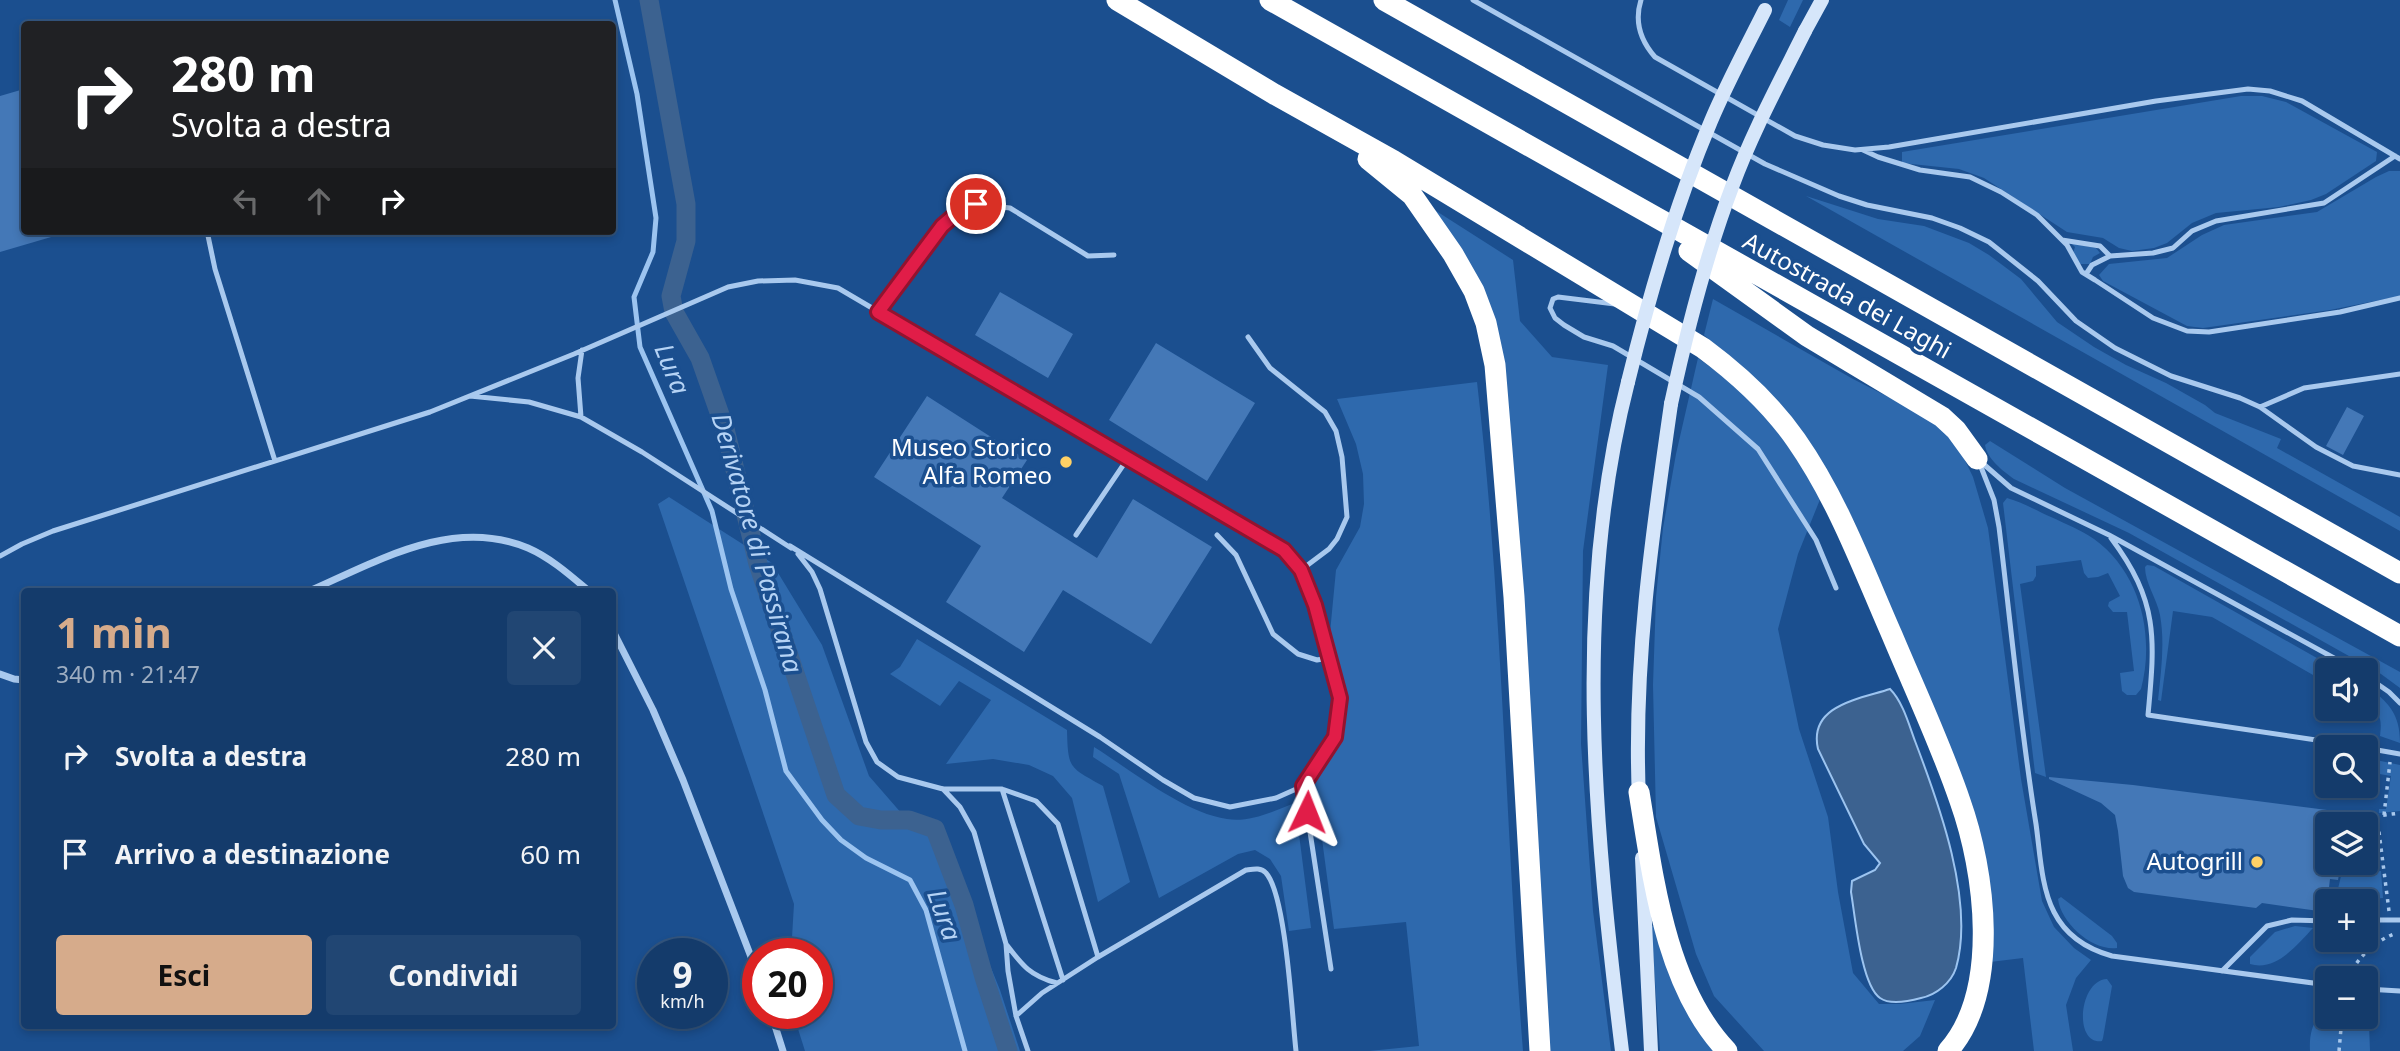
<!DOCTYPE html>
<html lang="it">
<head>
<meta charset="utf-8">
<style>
	body { margin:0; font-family:"Noto Sans",sans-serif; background:#214673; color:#f1f3f6; height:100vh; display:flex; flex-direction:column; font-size:26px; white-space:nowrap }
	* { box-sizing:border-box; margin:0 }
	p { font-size:23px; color:#9dadc1 }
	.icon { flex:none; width:38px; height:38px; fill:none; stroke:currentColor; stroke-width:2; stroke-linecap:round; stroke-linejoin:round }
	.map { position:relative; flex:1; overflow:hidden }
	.drawer { position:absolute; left:21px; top:588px; width:595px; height:441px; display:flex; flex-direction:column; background:#143b6b; border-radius:7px; box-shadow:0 4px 10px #0003,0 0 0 2px #33557e }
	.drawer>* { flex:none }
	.banner { position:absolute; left:21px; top:21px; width:595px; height:214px; border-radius:7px; box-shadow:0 4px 10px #0003,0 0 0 2px #33557e; background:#202124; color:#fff; overflow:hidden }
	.fabs { position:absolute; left:2315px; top:658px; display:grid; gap:14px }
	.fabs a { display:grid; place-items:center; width:63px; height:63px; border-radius:7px; background:#143b6b; box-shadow:0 4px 10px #0003,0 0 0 2px #33557e; font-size:35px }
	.speed { position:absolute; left:637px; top:938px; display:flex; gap:14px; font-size:35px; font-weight:700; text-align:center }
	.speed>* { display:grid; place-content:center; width:91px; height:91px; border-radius:50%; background:#143b6b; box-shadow:0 4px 10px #0003,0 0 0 2px #33557e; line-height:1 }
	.speed small { font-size:18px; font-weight:400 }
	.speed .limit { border:10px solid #d22; background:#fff; color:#111 }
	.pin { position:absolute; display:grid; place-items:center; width:60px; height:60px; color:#fff; margin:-30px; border:4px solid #fff; border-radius:50%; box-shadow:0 2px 7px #0007 }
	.me { position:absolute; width:77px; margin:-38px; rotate:2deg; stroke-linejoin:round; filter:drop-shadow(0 0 5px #0008) }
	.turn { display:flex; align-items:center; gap:24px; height:147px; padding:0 35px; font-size:32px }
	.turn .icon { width:91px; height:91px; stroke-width:2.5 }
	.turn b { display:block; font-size:49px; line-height:60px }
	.lanes { display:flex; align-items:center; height:66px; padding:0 35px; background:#0003; justify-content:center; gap:35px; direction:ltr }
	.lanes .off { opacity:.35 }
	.round { display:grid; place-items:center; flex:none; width:74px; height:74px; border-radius:7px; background:#214673 }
	.overview { display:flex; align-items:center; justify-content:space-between; height:119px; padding:0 35px }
	h1 { font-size:42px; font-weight:700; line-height:52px; color:#d6ab8b }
	.button { display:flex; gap:14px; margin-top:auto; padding:14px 35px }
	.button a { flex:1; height:80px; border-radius:7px; background:#d6ab8b; color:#111; font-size:28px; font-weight:700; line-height:80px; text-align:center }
	.button a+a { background:#214673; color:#f1f3f6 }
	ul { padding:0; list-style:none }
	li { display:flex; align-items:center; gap:21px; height:98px; padding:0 35px }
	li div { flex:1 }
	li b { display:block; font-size:26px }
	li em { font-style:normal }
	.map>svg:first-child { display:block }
	.green { fill:#2e69ad }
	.water { fill:#3c6290; stroke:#9cc4f0; stroke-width:2 }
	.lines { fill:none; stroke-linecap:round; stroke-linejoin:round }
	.stream { stroke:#9cc4f0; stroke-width:5 }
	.canal { stroke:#3c6290; stroke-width:19 }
	.building { fill:#4478b7 }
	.path { stroke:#a9c9ee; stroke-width:3.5; stroke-dasharray:3.5 5; stroke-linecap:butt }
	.lane { stroke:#a9c9ee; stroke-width:5 }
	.street { stroke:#a9c9ee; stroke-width:7 }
	.secondary { stroke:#d6e6fa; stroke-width:14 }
	.highway { stroke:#fff; stroke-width:21 }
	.secondary-bridge { stroke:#d6e6fa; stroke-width:14 }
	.route-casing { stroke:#92132f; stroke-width:18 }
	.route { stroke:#e11d48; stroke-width:12 }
	.poi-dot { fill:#ffd166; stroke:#1b4f8f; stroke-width:2.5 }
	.labels { text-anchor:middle; stroke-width:7; stroke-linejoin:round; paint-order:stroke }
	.street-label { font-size:24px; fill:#fff; stroke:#1b4f8f }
	.poi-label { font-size:24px; fill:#fff; stroke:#1b4f8f; text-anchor:end }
	.water-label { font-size:26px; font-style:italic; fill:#b5d3f5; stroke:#1b4f8f }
</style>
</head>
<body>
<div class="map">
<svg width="2400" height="1051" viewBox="0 0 2400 1051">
	<rect width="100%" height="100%" fill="#1b4f8f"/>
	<path class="green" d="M1788 0H1803L1790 27 1779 20Z
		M2241 96H2262L2286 102 2377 152 2376 161 2326 194 2311 200 2279 207 2216 213 2192 223 2167 243 2154 248 2132 251 2119 248 2103 238 2067 232 1984 178 1959 169 1902 163V152Z
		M2389 171H2400V296L2330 310 2203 328 2187 326 2103 281 2099 275 2109 264 2167 258 2202 235 2224 225 2317 212 2376 177Z
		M1806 196 1878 219 1924 226 1969 243 1989 255 2021 279 2057 322 2094 347 2126 365 2166 383 2205 405 2215 413 2281 439 2277 448 2400 517V531Z
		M1419 200 1513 260 1520 321 1552 357 1608 365 1583 551 1581 744 1593 911 1611 1051H1548L1502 363Z
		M2071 243 2096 248 2100 253 2093 257 2090 264H2079L2073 253 2075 247Z
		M1713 299 1853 379 1928 417 1937 424 1959 448 1973 477 1988 528 2021 779 2042 901 2054 927 2074 948 2091 960 2076 978 2066 1005 2073 1051H2034L2023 958 1990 962V927L1873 566 1854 521 1838 492 1739 365 1704 335Z
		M1698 358C1717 372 1737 386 1754 403 1780 431 1800 465 1821 497L1798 554 1778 629 1799 729 1828 817 1838 892 1853 973 1879 1004H1900L1935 1000 1920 1036 1903 1051H1764L1714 996 1696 954 1656 817 1653 685 1656 597 1663 528 1676 454Z
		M1477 382C1503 604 1505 828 1523 1051H1369L1419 1046 1406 922 1334 929 1314 779 1339 737 1343 695 1329 643 1336 570 1360 527 1364 504 1363 474 1356 444 1337 399Z
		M1990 441 2065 488 2400 672V688L2381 674 2129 533 2014 479C2003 471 1987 459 1985 445Z
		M669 497 772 563 822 645 869 776 909 822 940 842 1000 990 1020 1051H805L793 1013H817V954H791L794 904 658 504Z
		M2007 498C2022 502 2037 511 2051 517 2066 524 2081 530 2094 539 2141 573 2155 636 2141 689L2136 695H2127L2122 691 2120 673 2134 671 2127 612H2113L2108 606 2109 602 2120 596 2108 573 2098 577 2088 578 2084 573 2081 560 2036 566V576L2033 581 2020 584 2046 777 2035 773 2003 503Z
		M2147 565 2154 566 2338 670H2328L2327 683 2212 617 2173 611 2161 701 2158 700C2161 672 2165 643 2160 615 2157 599 2145 583 2145 567Z
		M917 639 1067 730C1068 769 1069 767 1103 786L1130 882 1098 902 1072 798 1053 776 1029 765 993 759 946 764 991 700 959 681 940 706 890 674 900 667Z
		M2366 686C2389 702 2400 714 2400 743L2380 736C2382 719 2381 713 2366 704Z
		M1094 747C1131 770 1184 813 1227 819 1249 823 1274 811 1295 803L1311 928 1289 931 1281 876 1270 859 1255 850 1238 854 1159 898 1119 774 1093 757Z
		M2376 760 2400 765V811L2379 813V809H2386L2391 776 2374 773Z
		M2381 871 2383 898 2354 900 2336 897 2342 872Z
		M2061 897 2112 936 2117 943V948C2092 951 2061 923 2058 899Z
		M1651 926H1655L1714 1051H1660Z
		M2295 926 2313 928C2298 944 2276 972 2250 964V957L2275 932Z
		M2107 979 2112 986 2103 1038 2102 1041C2073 1045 2079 980 2107 979Z
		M2327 1008 2328 1017H2364L2369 1025 2370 1051H2310C2309 1033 2313 1019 2327 1008Z"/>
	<path class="water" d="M1890 689C1903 702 1909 725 1915 741 1939 804 1975 902 1956 968 1951 983 1936 995 1921 998 1910 1001 1890 1005 1880 998 1861 985 1855 915 1851 892L1852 881 1875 870 1880 863 1864 844 1818 749C1808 705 1860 699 1890 689Z"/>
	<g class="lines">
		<path class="stream" d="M615 0 637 94 656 218 653 252 634 297 640 347 712 511 731 589 765 690 786 771 822 820 841 840 866 858 910 880 926 910 965 1051"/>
		<path class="canal" d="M649 0 686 204V241L671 296 674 312 700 358 725 429 758 564 836 795 859 816 881 820H909L935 829 964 905 984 977 1008 1051"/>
	</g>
	<path class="building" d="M24 89V231H57L58 235 0 252V96Z
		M1000 292 1073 334 1048 378 975 335Z
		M1156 343 1255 403 1207 481 1109 420Z
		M927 396 1027 460 1002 498 1097 558 1133 499 1212 547 1151 644 1063 590 1024 652 946 602 981 546 874 477Z
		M2347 407 2364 416 2343 455 2326 446Z
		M2049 777 2133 785 2366 815V824H2328V863H2341L2338 880 2330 879 2326 912 2262 903 2256 908 2134 892 2128 888 2123 876 2118 831 2115 815 2101 803 2049 779Z"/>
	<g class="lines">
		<path class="path" d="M2384 815 2390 762
			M2389 911 2377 816 2400 813
			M2349 978C2354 960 2377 940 2394 934V932
			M2339 1051 2342 1017"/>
		<path class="lane" d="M1473 0 1765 164 1839 196 1867 205 1932 218 1960 228 1989 242 2038 281 2076 321 2115 348 2171 376 2240 398 2260 407 2316 447 2353 466 2400 475
			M1641 0C1634 22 1641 41 1655 57L1795 136 1823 145 1855 150 1889 147 2156 101 2248 89 2270 91 2302 101 2400 159
			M1863 150 1878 157 1920 170 1970 177 2001 192 2037 215 2067 245 2082 272 2095 280 2153 318 2187 331 2209 332 2340 312 2400 298
			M207 231 215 269 275 461
			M2062 240 2100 246 2110 256
			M2086 274 2092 265 2110 256 2153 253 2173 248 2192 231 2216 221 2324 203 2395 156
			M1615 304 1558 297 1553 299 1550 308 1555 318 1564 325 1584 337 1613 346 1699 397 1758 449 1816 540 1836 588
			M878 312 942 226 957 213 976 204 1010 208 1088 256 1114 255
			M1248 337 1270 368 1325 412 1336 431 1342 457 1347 517 1337 539 1329 549 1301 570
			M470 396 529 402 581 417 642 452 791 548
			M2260 407 2304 388 2400 374
			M581 417 578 378 582 350
			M1980 461 2011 488 2109 535 2356 670
			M1979 462 1994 500 1999 527C2011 626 2020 725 2036 824 2040 852 2041 887 2054 912 2066 936 2087 949 2112 956L2328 985
			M1076 535 1128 458
			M1217 535 1236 555 1273 634 1298 654 1317 660 1328 658
			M2111 538C2159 602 2155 639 2148 715L2363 747
			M798 554 812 572 820 589 866 742 877 762 898 777 943 789H1002L1036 801 1058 824 1098 957 1246 870C1253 869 1261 867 1266 873 1286 895 1292 1016 1296 1051
			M0 556 22 544 53 531 430 412 574 354 728 287 758 281 795 280 838 288 1284 550 1301 570 1315 605 1340 697 1335 737 1303 786 1276 798 1230 807 1194 798 1163 780 1100 737 790 546
			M2366 676 2389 692 2400 703
			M2366 748 2400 754
			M1303 786 1331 969
			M943 789 960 807 974 832 1006 944 1008 971 1016 1016 1028 1051
			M1002 789 1063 980
			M2366 920H2400
			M1006 944C1022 965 1030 976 1057 983
			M2222 971 2267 926 2292 920 2328 921
			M2366 989 2400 991
			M1016 1016 1042 993 1098 957"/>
		<path class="street" d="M307 592C376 562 452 516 528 548 551 558 571 576 590 592
			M612 629 653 710 683 780 758 975
			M0 674 14 679 24 680
			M771 1013 783 1051"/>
		<path class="secondary" d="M1805 31 1822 0
			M1639 799C1633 666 1652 535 1671 404
			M1642 858 1651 1051
			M1622 1051C1595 830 1572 600 1628 382"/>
		<path class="highway" d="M1117 0 1274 94 1394 161 1703 348C1738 374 1771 404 1796 440 1838 500 1863 569 1892 635 1915 690 1941 745 1960 801 1985 871 2001 991 1948 1051
			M1270 0 2400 636
			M1384 0 2400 573
			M1368 159 1412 195 1453 254 1474 291 1486 323 1495 365 1514 597 1540 1051
			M1689 251 1807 336 1942 417 1956 430 1977 459
			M1639 792C1653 877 1665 986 1727 1051"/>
		<path class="secondary-bridge" d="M1628 382C1650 292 1675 206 1711 121 1727 83 1747 46 1765 10
			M1671 404C1687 330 1705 258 1732 187 1752 133 1779 83 1805 31"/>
	</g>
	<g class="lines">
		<g class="route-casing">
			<path id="route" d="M976 204 957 213 942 226 878 312 1284 550 1301 570 1315 605 1340 698 1335 737 1303 786 1307 812"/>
		</g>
		<use href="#route" class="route"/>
	</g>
	<g class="poi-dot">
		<circle cx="1066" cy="462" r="7"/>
		<circle cx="2257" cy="862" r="7"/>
	</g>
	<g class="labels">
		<g class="street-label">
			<text transform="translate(1847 296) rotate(29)" y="8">Autostrada dei Laghi</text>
		</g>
		<g class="poi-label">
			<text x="1052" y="456">Museo Storico<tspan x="1052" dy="28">Alfa Romeo</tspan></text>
			<text x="2243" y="870">Autogrill</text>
		</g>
		<g class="water-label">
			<text transform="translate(672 369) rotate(68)" y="9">Lura</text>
			<text transform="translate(757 543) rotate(74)" y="9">Derivatore di Passirana</text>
			<text transform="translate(944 915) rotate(70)" y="9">Lura</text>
		</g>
	</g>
</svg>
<div class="fabs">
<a><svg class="icon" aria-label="sound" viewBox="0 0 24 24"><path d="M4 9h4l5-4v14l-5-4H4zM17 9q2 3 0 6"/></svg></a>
<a><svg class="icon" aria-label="search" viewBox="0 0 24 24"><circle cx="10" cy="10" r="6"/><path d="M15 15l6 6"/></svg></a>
<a><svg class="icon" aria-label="layers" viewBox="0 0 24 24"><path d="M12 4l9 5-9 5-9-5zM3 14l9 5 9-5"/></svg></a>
<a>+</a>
<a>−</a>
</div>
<div class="speed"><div>9<small>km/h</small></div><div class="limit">20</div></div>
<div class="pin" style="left:976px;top:204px;background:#d93025"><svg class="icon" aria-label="arrive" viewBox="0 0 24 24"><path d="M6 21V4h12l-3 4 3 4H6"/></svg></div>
<svg class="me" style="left:1307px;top:812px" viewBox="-20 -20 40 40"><path d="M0-17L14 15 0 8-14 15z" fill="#e11d48" stroke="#fff" stroke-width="4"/></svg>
<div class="banner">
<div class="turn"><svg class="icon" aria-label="right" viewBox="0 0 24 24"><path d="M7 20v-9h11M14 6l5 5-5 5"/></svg><div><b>280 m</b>Svolta a destra</div></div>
<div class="lanes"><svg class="icon off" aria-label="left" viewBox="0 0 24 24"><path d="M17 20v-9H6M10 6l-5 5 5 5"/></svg><svg class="icon off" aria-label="ahead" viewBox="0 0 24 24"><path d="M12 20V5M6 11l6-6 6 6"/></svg><svg class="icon" aria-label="right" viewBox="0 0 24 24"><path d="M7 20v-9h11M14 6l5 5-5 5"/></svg></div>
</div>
<section class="drawer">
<div class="overview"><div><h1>1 min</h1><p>340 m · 21:47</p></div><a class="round"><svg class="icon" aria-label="close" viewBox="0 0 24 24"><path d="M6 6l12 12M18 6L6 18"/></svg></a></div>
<ul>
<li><svg class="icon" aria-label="right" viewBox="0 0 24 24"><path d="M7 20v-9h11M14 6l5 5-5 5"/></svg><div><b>Svolta a destra</b></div><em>280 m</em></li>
<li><svg class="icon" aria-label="arrive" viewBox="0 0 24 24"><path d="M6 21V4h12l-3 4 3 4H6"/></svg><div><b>Arrivo a destinazione</b></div><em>60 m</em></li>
</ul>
<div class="button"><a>Esci</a><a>Condividi</a></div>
</section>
</div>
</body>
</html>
